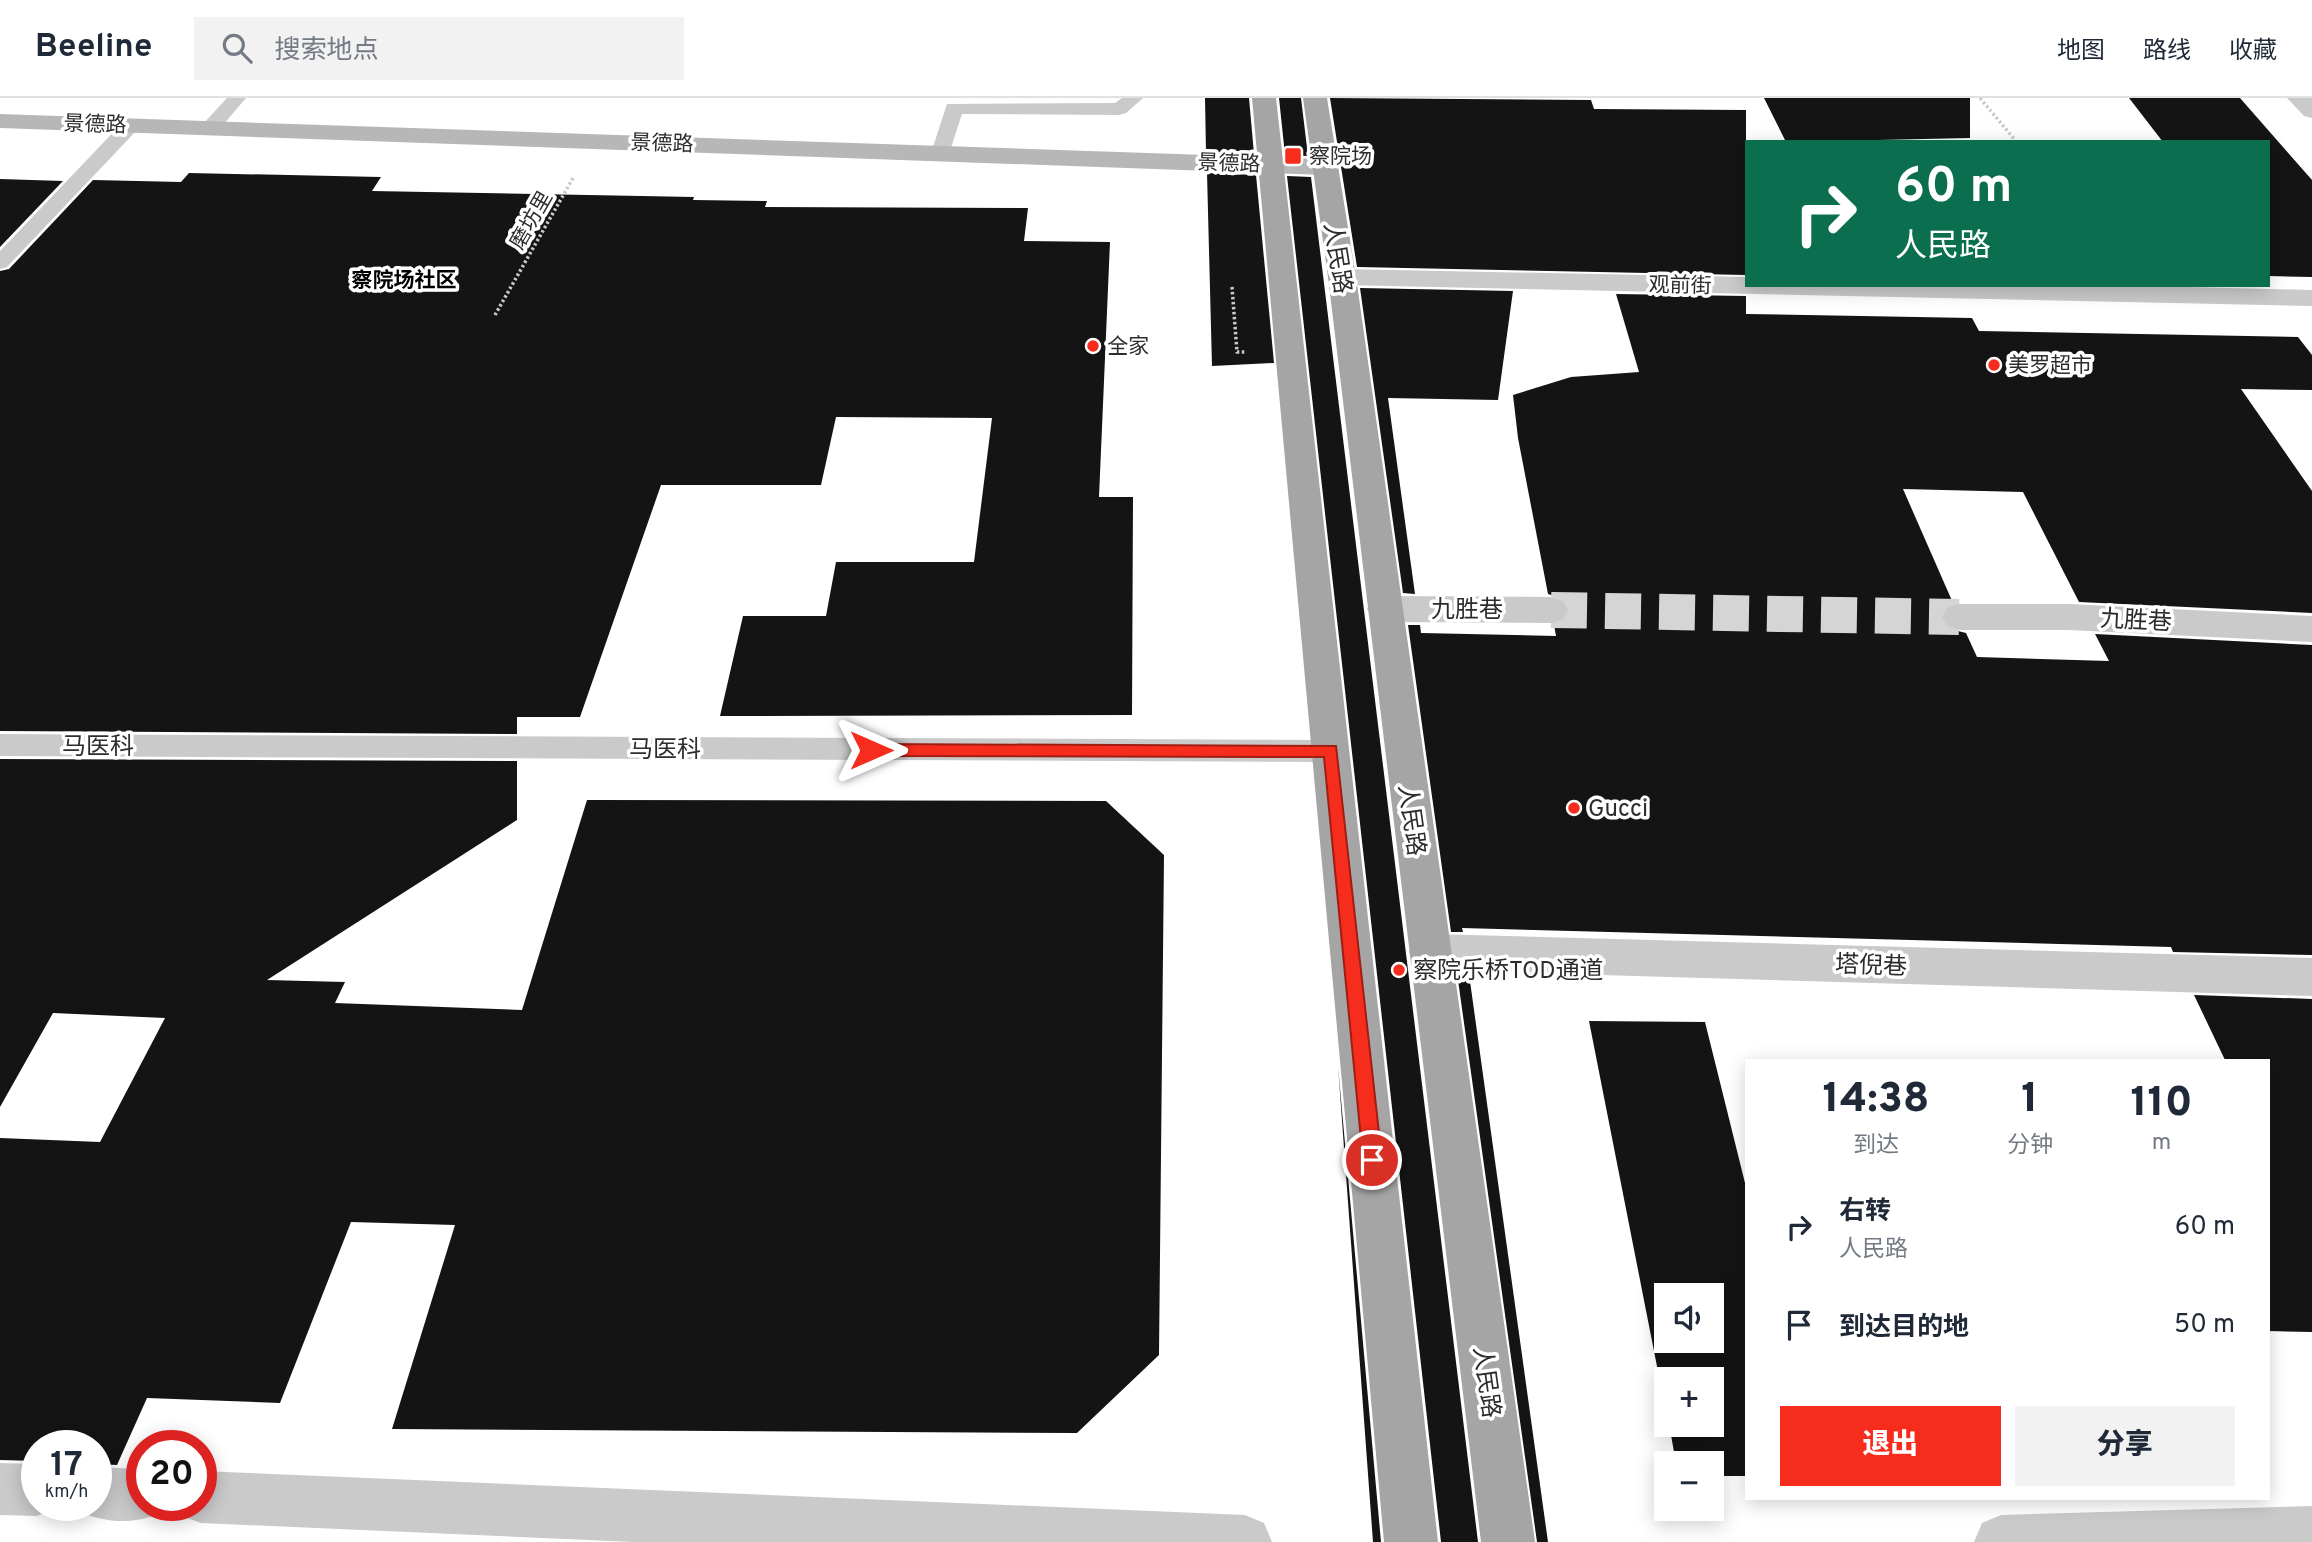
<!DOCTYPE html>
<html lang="zh">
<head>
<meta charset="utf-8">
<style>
	body { margin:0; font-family:Overpass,"Noto Sans SC",sans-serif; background:#f2f2f3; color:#1f2937; height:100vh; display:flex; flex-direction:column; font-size:26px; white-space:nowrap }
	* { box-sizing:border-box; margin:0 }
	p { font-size:23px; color:#747a83 }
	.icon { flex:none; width:38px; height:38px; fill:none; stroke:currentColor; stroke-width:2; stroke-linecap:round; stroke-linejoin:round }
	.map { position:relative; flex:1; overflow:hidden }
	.panel { position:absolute; left:1745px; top:961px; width:525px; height:441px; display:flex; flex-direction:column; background:#fff; border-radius:0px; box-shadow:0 4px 18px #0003 }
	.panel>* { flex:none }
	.guide { position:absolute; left:1745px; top:42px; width:525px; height:147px; border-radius:0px; box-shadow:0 4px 18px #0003; background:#0b6e4f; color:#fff; overflow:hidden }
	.fabs { position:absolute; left:1654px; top:1185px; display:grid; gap:14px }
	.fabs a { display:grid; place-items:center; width:70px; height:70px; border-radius:0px; background:#fff; box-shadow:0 4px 18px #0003; font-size:35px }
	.speed { position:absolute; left:21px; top:1332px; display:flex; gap:14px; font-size:35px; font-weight:700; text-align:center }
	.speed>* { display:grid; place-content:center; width:91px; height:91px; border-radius:50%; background:#fff; box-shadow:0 4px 18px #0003; line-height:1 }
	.speed small { font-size:18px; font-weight:400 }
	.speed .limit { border:10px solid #d22; background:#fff; color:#111 }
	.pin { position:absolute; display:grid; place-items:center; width:60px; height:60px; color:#fff; margin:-30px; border:4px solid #fff; border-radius:50%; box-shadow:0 2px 7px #0007 }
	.me { position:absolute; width:77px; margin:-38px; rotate:90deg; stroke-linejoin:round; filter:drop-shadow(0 0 5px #0008) }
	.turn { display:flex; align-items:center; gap:24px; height:147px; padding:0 35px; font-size:32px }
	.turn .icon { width:91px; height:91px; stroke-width:2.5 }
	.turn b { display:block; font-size:49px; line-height:60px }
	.eta { display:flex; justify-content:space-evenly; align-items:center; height:119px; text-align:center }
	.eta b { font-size:42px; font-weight:800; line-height:49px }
	.primary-button { display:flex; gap:14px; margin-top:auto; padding:14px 35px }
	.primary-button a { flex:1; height:80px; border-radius:0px; background:#f62c1d; color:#fff; font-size:28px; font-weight:800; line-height:80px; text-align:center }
	.primary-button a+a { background:#f2f2f3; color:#1f2937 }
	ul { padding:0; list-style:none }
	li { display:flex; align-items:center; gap:21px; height:98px; padding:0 35px }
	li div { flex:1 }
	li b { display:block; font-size:26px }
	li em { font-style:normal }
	header { display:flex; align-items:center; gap:42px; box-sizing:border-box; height:98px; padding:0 35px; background:#fff; border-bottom:2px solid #e0e1e3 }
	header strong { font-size:33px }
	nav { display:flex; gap:38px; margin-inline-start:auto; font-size:24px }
	.search { width:490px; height:63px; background:#f2f2f3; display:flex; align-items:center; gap:18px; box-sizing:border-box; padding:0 24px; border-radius:0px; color:#747a83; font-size:26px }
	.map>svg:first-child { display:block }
	.building { fill:#141414; fill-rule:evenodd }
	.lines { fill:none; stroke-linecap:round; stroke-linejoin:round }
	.minor-tunnel { stroke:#d5d5d5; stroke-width:36; stroke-dasharray:36 18; stroke-linecap:butt }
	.path { stroke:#cacaca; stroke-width:3.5; stroke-dasharray:2.5 2.5; stroke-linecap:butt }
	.service { fill:#cacaca; fill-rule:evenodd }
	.pedestrian { fill:#cacaca; fill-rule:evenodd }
	.minor { fill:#cacaca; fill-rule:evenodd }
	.secondary { fill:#b7b7b7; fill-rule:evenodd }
	.primary { fill:#a5a5a5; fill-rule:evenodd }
	.route { fill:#f62c1d; stroke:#a01d13; stroke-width:2 }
	.poi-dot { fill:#f62c1d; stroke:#fff; stroke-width:2.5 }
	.labels { text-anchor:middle; stroke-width:7; stroke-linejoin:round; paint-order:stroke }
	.far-street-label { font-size:21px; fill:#2d2d2d; stroke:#fff }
	.far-poi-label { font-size:21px; fill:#2d2d2d; stroke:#fff; text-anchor:start }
	.far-neighbourhood-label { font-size:21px; font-weight:bold; fill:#000; stroke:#fff }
	.street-label { font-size:24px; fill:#2d2d2d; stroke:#fff }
	.poi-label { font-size:24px; fill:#2d2d2d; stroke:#fff; text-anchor:start }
</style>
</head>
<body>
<header>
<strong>Beeline</strong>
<div class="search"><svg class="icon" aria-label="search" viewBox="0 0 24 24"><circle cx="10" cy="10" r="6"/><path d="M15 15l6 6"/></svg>搜索地点</div>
<nav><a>地图</a><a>路线</a><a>收藏</a></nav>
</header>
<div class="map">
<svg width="2312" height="1444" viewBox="0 0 2312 1444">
	<rect width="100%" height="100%" fill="#fff"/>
	<path class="building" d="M1205 0H1249L1254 56 1206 54Z
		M1279 0H1301L1308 58 1285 57Z
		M1330 0 1591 2 1594 11 1746 12V177L1357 169Z
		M1764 0H1970V40L1786 44Z
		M2129 0H2240L2312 82V179L2268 178V44H2163Z
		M189 75 381 79 372 93 694 99 693 102 767 103 765 109 1028 110 1024 143 1110 144 1099 399H1133L1132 617 720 618 743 518H826L836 464H974L992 320 836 319 821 387H661L580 619H517V636L0 633V173L9 171 93 82 181 84Z
		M1207 75 1256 77 1274 265 1212 268Z
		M1287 78 1311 79 1478 1444H1441Z
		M0 81 63 83 0 149Z
		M1360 190 1513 193 1498 302 1388 300 1415 496 1403 495Z
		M1616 196 1746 198V216L1972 220 1979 233 2298 239 2312 257V292L2241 291 2312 393V515L2079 504 2023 394 1903 391 1953 505 1945 509 1940 520 1946 530 1966 535 1977 559 2109 563 2095 536 2312 547V857L2173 854 2171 849 1462 830 1463 834H1451L1408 527H1420L1421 535 1556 538 1554 527 1565 522 1570 511 1564 501 1548 496 1518 340 1513 297 1571 279 1639 274Z
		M0 661 517 663V722L267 882 345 884 335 905 522 912 587 702 1106 703 1164 757 1159 1257 1077 1335 392 1331 455 1127 351 1124 280 1305 147 1300 117 1367 96 1366V1348H37V1363L0 1362V1040L100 1044 165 920 53 915 0 1009Z
		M1457 875 1469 876 1548 1444H1537Z
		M2194 897 2312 901V1234L2268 1233V962H2225Z
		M1589 923 1705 924 1746 1089V1378H1712V1365H1676L1669 1326H1712V1281H1666V1314ZM1666 1197H1712V1242H1666Z
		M1338 968 1381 1444H1373Z"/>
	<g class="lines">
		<path class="minor-tunnel" d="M1551 512 1959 519"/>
		<path class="path" d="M1980 0 2015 42
			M1232 189 1237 254H1245
			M495 217 573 80"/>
		<path class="service" d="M227 0H246L217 34H203L201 30 203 26Z
			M1122 0H1143L1126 15 1119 17 962 16 948 59 941 61 931 55 947 6 1115 5Z
			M131 21 140 27 138 31 7 169 0 171V153L124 23Z
			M0 636 1331 642 1341 645 1345 653 1341 661 1331 664 0 658Z"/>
		<path class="pedestrian" d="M1342 171 1746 179V187H2107L2312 192V208L1342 187 1332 185 1328 179 1332 173Z"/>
		<path class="minor" d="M2287 0H2312V20L2304 18Z
			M1384 498 1551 499 1563 503 1568 512 1563 521 1551 525 1384 524 1372 520 1367 511 1372 502Z
			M1959 506H2069L2312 518V544L2069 532H1959L1947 528 1942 519 1947 510Z
			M1430 836 2312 860V898L1430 872 1415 867 1409 854 1415 841Z
			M0 1365 37 1366V1407H57L55 1410 37 1418 0 1417Z
			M96 1369 142 1371V1407H164L160 1415C134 1427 104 1425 78 1413L75 1407H96Z
			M201 1373 1245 1417 1264 1425 1272 1444H633L201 1425 182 1418 178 1407H201Z
			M2312 1408V1444H1974L1982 1425 2001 1417Z"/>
		<path class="secondary" d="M0 16 1324 61 1333 64 1337 69 1333 74 1324 77 0 30Z"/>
		<path class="primary" d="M1252 0H1276L1438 1444H1384Z
			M1303 0H1327L1356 179 1535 1444H1481L1328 179Z"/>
	</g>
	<path class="route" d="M871 646 1336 648 1382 1062 1379 1068 1372 1071 1366 1068 1363 1062 1324 659 871 658 863 652Z"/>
	<g class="poi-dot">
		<rect x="1284" y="49" width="18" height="18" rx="3.5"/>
		<circle cx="1093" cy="248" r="7"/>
		<circle cx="1994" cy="267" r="7"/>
		<circle cx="1574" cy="710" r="7"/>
		<circle cx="1399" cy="872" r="7"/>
	</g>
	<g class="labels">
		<g class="far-street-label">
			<text transform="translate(95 26) rotate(2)" y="7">景德路</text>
			<text transform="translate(662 45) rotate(2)" y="7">景德路</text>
			<text transform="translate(1229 65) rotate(2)" y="7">景德路</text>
			<text transform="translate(531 122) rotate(-60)" y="7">磨坊里</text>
			<text transform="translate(1680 187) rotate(1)" y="7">观前街</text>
		</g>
		<g class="far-poi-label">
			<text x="1309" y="65">察院场</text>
			<text x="1107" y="255">全家</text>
			<text x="2008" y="274">美罗超市</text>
		</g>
		<g class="far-neighbourhood-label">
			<text x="404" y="189">察院场社区</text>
		</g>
		<g class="street-label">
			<text transform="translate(1338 160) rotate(81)" y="8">人民路</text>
			<text x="1467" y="519">九胜巷</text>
			<text transform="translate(2136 522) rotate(3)" y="8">九胜巷</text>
			<text x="98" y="656">马医科</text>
			<text x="665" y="659">马医科</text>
			<text transform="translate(1412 722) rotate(82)" y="8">人民路</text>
			<text transform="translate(1871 867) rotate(2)" y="8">塔倪巷</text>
			<text transform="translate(1487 1284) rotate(82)" y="8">人民路</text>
		</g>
		<g class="poi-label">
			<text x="1588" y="718">Gucci</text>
			<text x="1413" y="880">察院乐桥TOD通道</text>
		</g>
	</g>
</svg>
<div class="fabs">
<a><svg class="icon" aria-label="sound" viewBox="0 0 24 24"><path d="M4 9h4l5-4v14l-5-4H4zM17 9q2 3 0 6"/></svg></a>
<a>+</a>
<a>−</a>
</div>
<div class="speed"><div>17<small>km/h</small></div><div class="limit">20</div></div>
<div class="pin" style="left:1372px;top:1062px;background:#d93025"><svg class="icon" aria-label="arrive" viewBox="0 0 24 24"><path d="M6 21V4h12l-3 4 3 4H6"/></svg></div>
<svg class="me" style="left:871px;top:652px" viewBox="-20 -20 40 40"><path d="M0-17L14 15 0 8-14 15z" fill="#f62c1d" stroke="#fff" stroke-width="4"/></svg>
<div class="guide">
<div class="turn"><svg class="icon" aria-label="right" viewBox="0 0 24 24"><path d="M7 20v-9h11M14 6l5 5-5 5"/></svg><div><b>60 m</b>人民路</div></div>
</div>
<section class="panel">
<div class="eta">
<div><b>14:38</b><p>到达</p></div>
<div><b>1</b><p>分钟</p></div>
<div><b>110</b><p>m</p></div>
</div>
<ul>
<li><svg class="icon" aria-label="right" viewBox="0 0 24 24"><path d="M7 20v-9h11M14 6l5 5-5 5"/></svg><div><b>右转</b><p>人民路</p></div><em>60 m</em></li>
<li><svg class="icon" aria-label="arrive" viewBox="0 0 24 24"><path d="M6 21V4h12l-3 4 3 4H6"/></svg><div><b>到达目的地</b></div><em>50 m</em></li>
</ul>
<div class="primary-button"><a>退出</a><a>分享</a></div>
</section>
</div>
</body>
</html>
